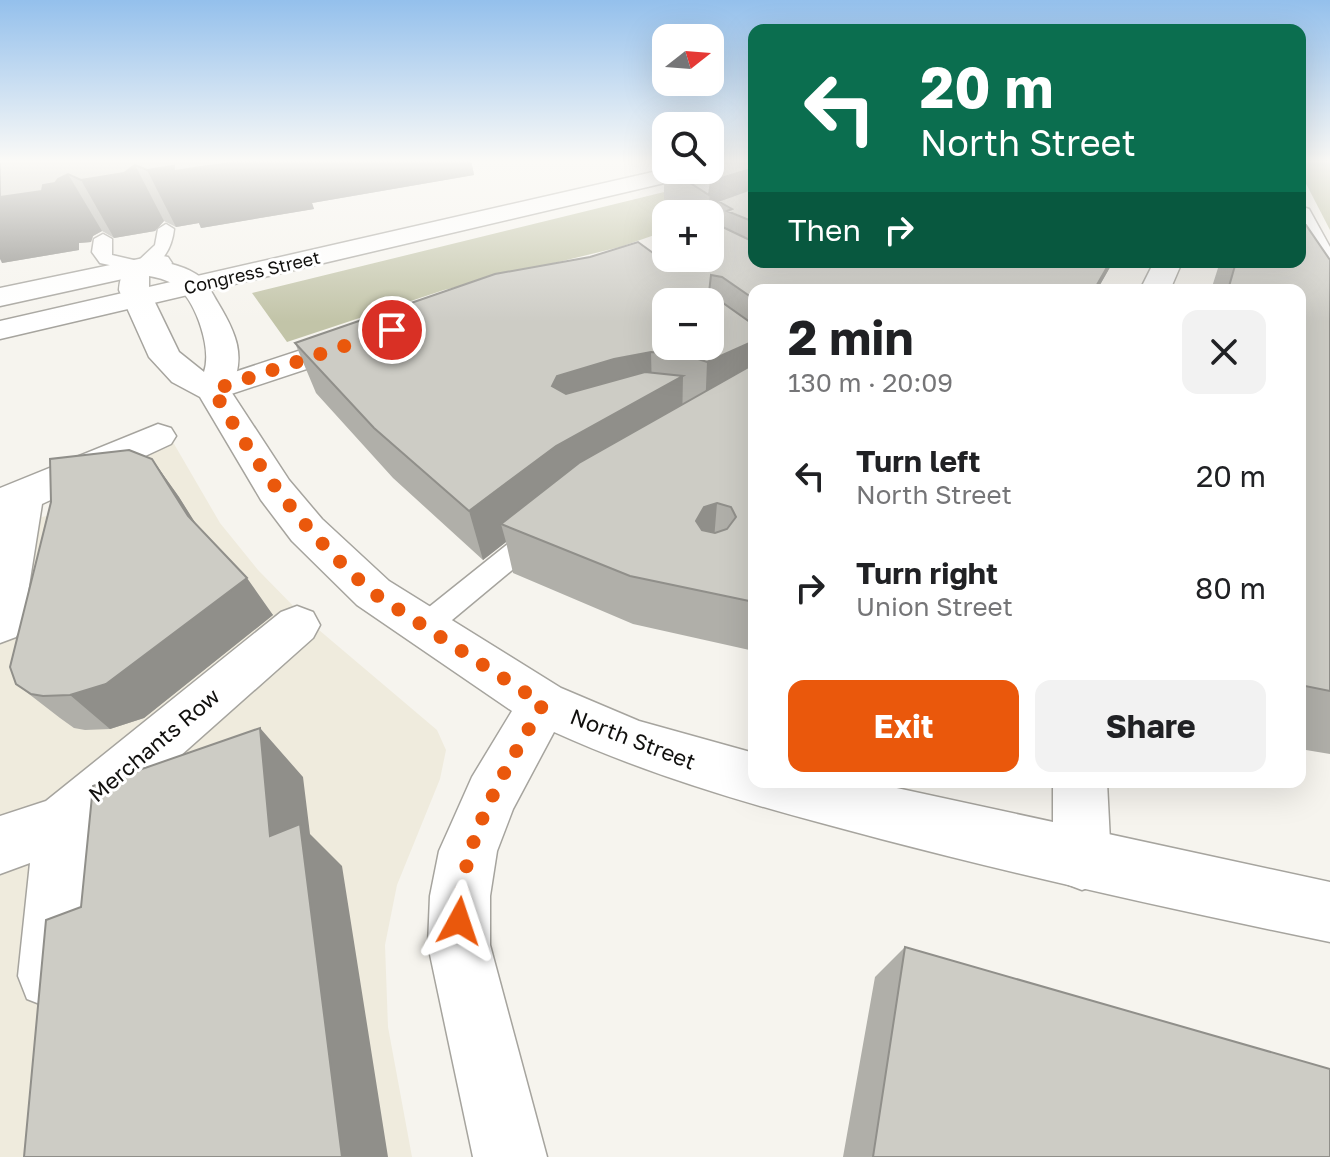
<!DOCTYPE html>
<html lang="en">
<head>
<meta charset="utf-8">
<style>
	body { margin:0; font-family:"Golos Text",sans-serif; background:#f2f2f2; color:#202124; height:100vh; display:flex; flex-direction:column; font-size:30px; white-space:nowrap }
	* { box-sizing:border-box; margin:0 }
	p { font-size:26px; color:#757577 }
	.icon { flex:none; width:44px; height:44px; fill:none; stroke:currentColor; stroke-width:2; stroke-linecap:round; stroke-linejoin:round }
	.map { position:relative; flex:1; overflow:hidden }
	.drawer { position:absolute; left:748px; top:284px; width:558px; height:504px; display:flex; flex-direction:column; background:#fff; border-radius:16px; box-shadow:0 8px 32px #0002 }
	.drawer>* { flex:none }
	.hud { position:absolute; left:748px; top:24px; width:558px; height:244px; border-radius:16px; box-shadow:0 8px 32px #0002; background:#0b6e4f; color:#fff; overflow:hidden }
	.needle { width:52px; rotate:73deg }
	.fabs { position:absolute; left:652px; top:24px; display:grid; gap:16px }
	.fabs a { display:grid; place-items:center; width:72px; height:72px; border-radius:16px; background:#fff; box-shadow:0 8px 32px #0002; font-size:40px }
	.pin { position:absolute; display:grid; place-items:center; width:68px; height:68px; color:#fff; margin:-34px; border:4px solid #fff; border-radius:50%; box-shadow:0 2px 8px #0007 }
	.me { position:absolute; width:88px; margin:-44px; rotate:5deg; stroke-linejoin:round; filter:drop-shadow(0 0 6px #0008) }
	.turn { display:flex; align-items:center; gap:28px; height:168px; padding:0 40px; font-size:36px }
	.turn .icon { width:104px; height:104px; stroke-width:2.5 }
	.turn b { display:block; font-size:56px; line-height:68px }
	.then { display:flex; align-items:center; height:76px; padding:0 40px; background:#0003; gap:16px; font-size:30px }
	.round { display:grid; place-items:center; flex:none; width:84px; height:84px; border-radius:16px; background:#f2f2f2 }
	.headline { display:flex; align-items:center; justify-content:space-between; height:136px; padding:0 40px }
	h1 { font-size:48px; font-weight:700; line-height:60px }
	.button { display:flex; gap:16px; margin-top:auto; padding:16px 40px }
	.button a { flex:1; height:92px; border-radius:16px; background:#ea580c; color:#fff; font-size:32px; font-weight:700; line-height:92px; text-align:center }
	.button a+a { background:#f2f2f2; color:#202124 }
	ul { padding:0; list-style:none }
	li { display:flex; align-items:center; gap:24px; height:112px; padding:0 40px }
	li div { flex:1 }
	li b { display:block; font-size:30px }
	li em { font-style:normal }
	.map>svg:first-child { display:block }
	.built { fill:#efebdd }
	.green { fill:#c2c4a8 }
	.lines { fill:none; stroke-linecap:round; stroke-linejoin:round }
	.lane-casing { stroke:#a6a49e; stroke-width:3 }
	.street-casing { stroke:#a6a49e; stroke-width:3 }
	.secondary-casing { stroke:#a6a49e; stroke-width:3 }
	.primary-casing { stroke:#a6a49e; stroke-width:3 }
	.lane { fill:#fff; fill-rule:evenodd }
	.street { fill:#fff; fill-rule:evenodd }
	.secondary { fill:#fff; fill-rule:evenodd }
	.primary { fill:#fff; fill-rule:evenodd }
	.wall { fill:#b0afa9 }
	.shaded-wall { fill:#908f8a }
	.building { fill:#cdccc5; stroke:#908f8a; stroke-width:2; fill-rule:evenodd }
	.route { stroke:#ea580c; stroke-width:14; stroke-dasharray:0 25.2 }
	.labels { text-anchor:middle; stroke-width:6; stroke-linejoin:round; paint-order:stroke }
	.far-street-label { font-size:18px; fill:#11100e; stroke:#fff }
	.street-label { font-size:22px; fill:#11100e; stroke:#fff }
</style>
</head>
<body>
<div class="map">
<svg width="1330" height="1157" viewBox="0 0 1330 1157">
	<rect width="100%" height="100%" fill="#f6f4ee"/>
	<path class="built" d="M170 437 220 523 258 570 306 619 437 730 446 750 440 779 397 885 385 945 388 1027 412 1157H0V528L50 515Z"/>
	<path class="green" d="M1300 160H1330V230L1300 172Z
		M705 182 710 214H666V231L620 247 444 290 287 342 252 293Z"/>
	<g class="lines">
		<g class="lane-casing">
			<path id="lane" d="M166 224 174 229C172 248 162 266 142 272L100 263 92 252 94 239 103 234 112 239V255L138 261 155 245 158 229Z
				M538 524 547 527 551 534 547 541 434 635 424 639 414 635 409 627 414 619 529 527Z"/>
		</g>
		<g class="street-casing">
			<path id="street" d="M1154 262H1182L1170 290H1140Z
				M359 331 370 334 375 341 370 348 213 400 201 397 196 390 201 383Z
				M158 424 171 428 176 436 171 444 42 504 23 624 16 637 0 643V488Z
				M297 606 313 612 320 625 313 638 90 836 82 976 73 999 50 1008 27 999 18 976 30 863 0 874V816L46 801 281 612Z
				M1053 782H1107L1111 861 1103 882 1082 890 1061 882 1053 861Z"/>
		</g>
		<g class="secondary-casing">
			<path id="secondary" d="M142 259C160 261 180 264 196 274 206 280 212 293 218 303 236 333 247 357 230 390L289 480 322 519 389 581 561 688 639 721 754 753V782H869L1330 882V942C1180 911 1030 878 881 839 770 810 660 780 554 732L513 809 497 851 490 896V945L547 1157H473L428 945 430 896 439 851 448 831 472 777 512 711 357 605 292 541 261 500 200 397 172 382 149 357 119 290C120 275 126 262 142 259ZM149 276C160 278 171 281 179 288 197 305 212 349 204 372L179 352 149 290Z"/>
		</g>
		<g class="primary-casing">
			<path id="primary" d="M666 169 702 170 698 175 690 177 0 339V321Z
				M1300 206 1309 209 1330 247V284L1320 281 1300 241Z
				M158 255 168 257 172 263 168 269 0 306V288Z"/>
		</g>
		<use href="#lane" class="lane"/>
		<use href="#street" class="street"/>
		<use href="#secondary" class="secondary"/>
		<use href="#primary" class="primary"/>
	</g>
	<path class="wall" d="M0 160H471L474 175 312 203 314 209 201 228 199 223 176 227 164 221 155 231 114 238 102 231 93 236 91 242 79 243V250L2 263Z
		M754 160V262H1113L1097 290H754V651L633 624 513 573 506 542 483 560 393 478 316 393 295 343 661 258V234L666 232V258H710V214H670L664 210V166H666V170H710Z
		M1330 260V754L1300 749V290H1211L1218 268 1222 262H1300Z
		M152 459 179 497 196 525 273 615 144 718 110 729 85 730 74 728 60 718 16 684Z
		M905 947 1330 1157H843L875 977Z"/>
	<path class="shaded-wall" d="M250 160H471L474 175 312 203 314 209 201 228 199 223 176 227 147 170 174 166Z
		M135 165 164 221 155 231 114 238 81 180Z
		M754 168V210L732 209 718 201 717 222 710 225V214H708L711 181Z
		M68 174 102 231 93 236 91 242 79 243V250L2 263 0 259V197L43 185Z
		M1110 262H1113L1097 290H1094Z
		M754 341V388L705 412 707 362Z
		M651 352 652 393 683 376 682 426 501 524 506 542 483 560 469 511 557 376 614 359Z
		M152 459 179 497 215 554 188 516Z
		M717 503 713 552 696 521 704 507Z
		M247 578 273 615 144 718 110 729 70 695Z
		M260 728 303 777 310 834 342 866 388 1157H342L270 836Z"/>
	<path class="building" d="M0 160H250L174 171V166L147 170 135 165 124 173 81 180 68 174 58 179 55 183 43 185 42 191 0 197Z
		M710 160H754V168L711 181 709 195 670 170H710Z
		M754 188V222L727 211 732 209 718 201Z
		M710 221 754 242V262H1110L1094 290H754V299L722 277 711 275 709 293 750 322 754 323V341L707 362 689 356 651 352 614 359 557 376 552 386 566 394 645 372 683 376 556 446 469 511 374 428 295 343 495 274 590 257 638 242 664 261 668 258H710ZM666 302H710V346H666Z
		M1300 224 1306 225 1330 260V691L1300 685V290H1228L1236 262H1300Z
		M754 364V602L630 576 501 524 579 463ZM717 503 731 507 736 517 727 529 715 533 702 530 696 521 704 507Z
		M129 450 152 459 188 516 247 578 106 684 70 695 43 696 31 694 16 684 10 667 51 502 50 459Z
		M260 728 270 836 300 824 342 1157H24L46 920 81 907 93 786Z
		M905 947 1330 1069V1157H873Z"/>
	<linearGradient id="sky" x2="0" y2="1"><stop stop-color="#94c0ec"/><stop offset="0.5" stop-color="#fbfaf7"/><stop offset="1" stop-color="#fbfaf7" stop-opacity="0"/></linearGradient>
	<rect width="1330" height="322" fill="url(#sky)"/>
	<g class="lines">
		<path class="route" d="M392 330 213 390C262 474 300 527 373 593L543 704C504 773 461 839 459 921"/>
	</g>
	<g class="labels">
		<g class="far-street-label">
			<text transform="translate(252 273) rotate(-13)" y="6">Congress Street</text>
		</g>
		<g class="street-label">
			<text transform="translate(633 739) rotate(21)" y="8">North Street</text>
			<text transform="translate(154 745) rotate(-40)" y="8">Merchants Row</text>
		</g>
	</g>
</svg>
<div class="fabs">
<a><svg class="needle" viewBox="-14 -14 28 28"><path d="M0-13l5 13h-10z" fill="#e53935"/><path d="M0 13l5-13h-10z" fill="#757577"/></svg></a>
<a><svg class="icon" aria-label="search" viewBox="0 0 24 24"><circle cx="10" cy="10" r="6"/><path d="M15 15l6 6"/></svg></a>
<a>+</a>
<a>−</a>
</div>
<div class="pin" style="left:392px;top:330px;background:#d93025"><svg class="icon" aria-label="arrive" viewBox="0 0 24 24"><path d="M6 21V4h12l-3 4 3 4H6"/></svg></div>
<svg class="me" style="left:459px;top:921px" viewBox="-20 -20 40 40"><path d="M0-17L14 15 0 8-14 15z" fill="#ea580c" stroke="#fff" stroke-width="4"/></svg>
<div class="hud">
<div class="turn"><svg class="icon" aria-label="left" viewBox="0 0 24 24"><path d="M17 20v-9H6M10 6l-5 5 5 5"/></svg><div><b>20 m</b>North Street</div></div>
<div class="then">Then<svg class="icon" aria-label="right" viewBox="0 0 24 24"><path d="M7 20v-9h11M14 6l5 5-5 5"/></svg></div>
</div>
<section class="drawer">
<div class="headline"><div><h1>2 min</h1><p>130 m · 20:09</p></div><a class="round"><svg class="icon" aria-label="close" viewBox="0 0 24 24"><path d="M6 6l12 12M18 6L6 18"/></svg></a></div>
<ul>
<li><svg class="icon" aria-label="left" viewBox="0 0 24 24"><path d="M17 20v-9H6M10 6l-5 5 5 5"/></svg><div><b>Turn left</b><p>North Street</p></div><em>20 m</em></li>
<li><svg class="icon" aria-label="right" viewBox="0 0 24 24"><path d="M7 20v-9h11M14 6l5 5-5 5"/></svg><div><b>Turn right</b><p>Union Street</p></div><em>80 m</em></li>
</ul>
<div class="button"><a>Exit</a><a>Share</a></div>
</section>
</div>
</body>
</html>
